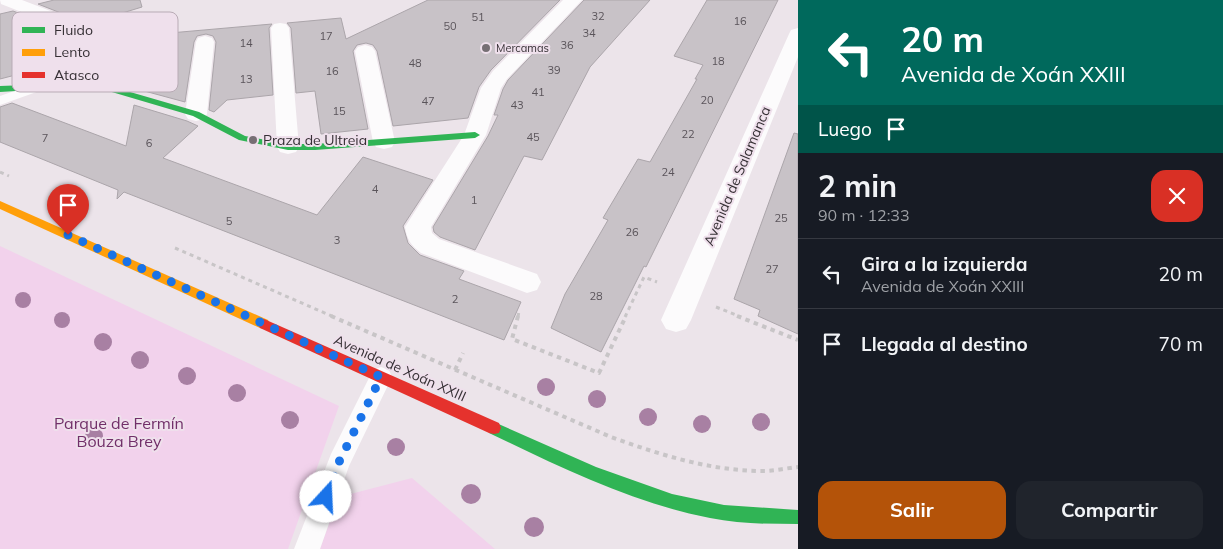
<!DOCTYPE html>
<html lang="es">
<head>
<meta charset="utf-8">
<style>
	body { margin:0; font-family:Mulish,sans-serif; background:#20242c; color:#f1f3f6; height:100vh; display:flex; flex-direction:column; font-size:19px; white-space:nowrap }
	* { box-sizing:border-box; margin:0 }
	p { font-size:16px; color:#9ea1a6 }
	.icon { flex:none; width:28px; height:28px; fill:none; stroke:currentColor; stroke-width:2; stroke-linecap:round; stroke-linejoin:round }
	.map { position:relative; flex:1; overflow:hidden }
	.details { display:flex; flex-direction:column; background:#171b24; width:425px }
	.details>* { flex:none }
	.top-card { background:#00695c; color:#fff; overflow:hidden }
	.pin { position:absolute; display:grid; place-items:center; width:42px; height:42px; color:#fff; margin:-51px -21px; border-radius:50% 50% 50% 0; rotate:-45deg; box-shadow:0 0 5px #0007 }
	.pin .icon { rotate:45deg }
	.me { position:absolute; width:55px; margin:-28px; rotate:20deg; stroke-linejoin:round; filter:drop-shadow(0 0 4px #0008) }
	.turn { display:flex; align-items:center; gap:18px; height:105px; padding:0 20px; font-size:22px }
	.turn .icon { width:65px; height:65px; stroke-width:2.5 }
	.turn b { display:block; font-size:35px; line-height:42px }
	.then { display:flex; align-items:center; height:48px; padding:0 20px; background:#0003; gap:10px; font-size:19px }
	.round { display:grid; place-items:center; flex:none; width:52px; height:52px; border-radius:15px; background:#20242c }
	.headline { display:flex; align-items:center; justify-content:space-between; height:85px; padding:0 20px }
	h1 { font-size:30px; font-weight:700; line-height:38px }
	.primary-button { display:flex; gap:10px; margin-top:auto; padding:10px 20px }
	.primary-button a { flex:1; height:58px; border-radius:15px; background:#b45309; color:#fff; font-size:20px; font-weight:700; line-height:58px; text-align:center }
	.primary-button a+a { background:#20242c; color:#f1f3f6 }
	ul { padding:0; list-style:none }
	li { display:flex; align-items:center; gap:15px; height:70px; padding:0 20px; border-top:1px solid #363941 }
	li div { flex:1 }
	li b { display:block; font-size:19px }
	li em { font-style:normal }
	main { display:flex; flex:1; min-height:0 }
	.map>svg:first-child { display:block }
	.green { fill:#f2d2ec }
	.building { fill:#c8c2c7; stroke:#aba5aa }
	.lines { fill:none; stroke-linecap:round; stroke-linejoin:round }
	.path-far2 { stroke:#c8c5c7; stroke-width:2.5; stroke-dasharray:2.5 2.5; stroke-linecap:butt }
	.path-far1 { stroke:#c8c5c7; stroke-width:3; stroke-dasharray:4 4; stroke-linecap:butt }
	.path { stroke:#c8c5c7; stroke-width:4; stroke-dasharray:4.5 4.5; stroke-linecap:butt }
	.lane { fill:#fcfbfc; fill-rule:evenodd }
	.street { fill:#fcfbfc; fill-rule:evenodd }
	.fast { fill:#30b455; fill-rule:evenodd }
	.slow { fill:#ff9f0a; fill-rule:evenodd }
	.jam { fill:#e5322d; fill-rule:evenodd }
	.tree { fill:#a880a3 }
	.route { stroke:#1a73e8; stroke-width:9; stroke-dasharray:0 16.2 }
	.poi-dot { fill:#766f74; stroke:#efe0ec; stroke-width:2 }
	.labels { text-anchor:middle; stroke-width:4; stroke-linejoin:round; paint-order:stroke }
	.number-label { font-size:11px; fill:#5a545a }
	.far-poi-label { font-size:11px; fill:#363035; stroke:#efe0ec; text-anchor:start }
	.poi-label { font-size:14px; fill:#363035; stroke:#efe0ec; text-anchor:start }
	.street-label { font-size:14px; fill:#363035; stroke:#efe0ec }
	.near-park-label { font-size:16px; fill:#712f69; stroke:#efe0ec }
	.key { fill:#efe0ec; stroke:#b8abb5; stroke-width:1 }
	.key-label { font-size:14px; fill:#363035 }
</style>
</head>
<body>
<main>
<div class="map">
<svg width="798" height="549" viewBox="0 0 798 549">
	<rect width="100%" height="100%" fill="#ece4ea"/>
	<path class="green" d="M0 246 339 406 288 549H0Z
		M412 478 495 549H320L339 497Z"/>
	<path class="building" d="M54 0H140L142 7 80 26 86 56 72 60 81 35 76 19 38 4Z
		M428 0H560L491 70 479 87 468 118 393 126 377 51 373 45 366 43 357 45 353 51 368 129 321 134 315 91 296 93 291 28 287 23 341 18 346 39Z
		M584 0H650L590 67 542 160 524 156 475 250 440 237 434 232 433 227 488 136 498 115H494L503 89 508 80Z
		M707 0H778L646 267 644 266 601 352 551 328 565 294 608 220 603 218 638 159 650 162 697 79H695L703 65 674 56Z
		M13 11 58 28 59 34 50 58 54 65 0 79V14Z
		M272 24 269 28 273 95 227 100 214 112 209 110 216 42 213 36 206 34 197 36 194 42 185 102 137 89 147 35Z
		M12 103 126 146 134 105 187 121 198 126 163 158 317 215 363 157 433 180 403 226 408 243 420 255 464 271 459 279 521 302 504 340 124 192 117 199 118 190 0 142V107Z
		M794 133 798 134V334L758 316 760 310 734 299Z"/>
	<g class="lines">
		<path class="path-far2" d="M19 62 32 36"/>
		<path class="path-far1" d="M0 172 9 176
			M175 248 334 317
			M716 307 741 317
			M518 317 519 311
			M625 317 644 277 657 282"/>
		<path class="path" d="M331 316 611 437C661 455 710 471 764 471 775 471 787 468 798 467
			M518 316 512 339 599 373 626 316
			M737 316 798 340
			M455 370 463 353"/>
		<path class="lane" d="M40 82 45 83 47 86 45 89 0 105V96Z
			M381 367 389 370 392 377 349 466 320 549H294L331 454 373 370Z"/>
		<path class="street" d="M0 0H22L74 20 79 34 69 63 62 65 55 63 52 59 61 34 60 27 1 4Z
			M563 0H582L507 79 501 88 486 135 431 227 432 233 439 239 537 274 541 282 537 290 527 293 421 253C411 245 407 240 405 227L464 135 481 88 493 71Z
			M280 23 286 24 289 28 299 147 296 152 288 154 280 152 277 147 271 28 274 24Z
			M798 28V57L691 320 686 329 676 332 666 329 661 320 789 34 791 30Z
			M205 36 212 38 214 42 207 114 204 119 196 121 188 119 185 114 196 42 198 38Z
			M365 45 372 47 375 51 395 142 392 147 384 149 376 147 373 142 355 51 358 47Z"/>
		<path class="fast" d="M80 83 106 85 199 112 245 136 288 144H315L475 132 480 135 475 138 315 150H288L239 140 193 116 105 90 80 87 0 92V86Z
			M494 422 596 467 672 494 724 505 798 510V524C769 524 739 524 710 518 632 503 560 467 489 433L487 428 489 423Z"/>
		<path class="slow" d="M0 201 268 320 270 324 268 328 264 329 260 328 0 209Z"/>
		<path class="jam" d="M264 319 499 423 501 428 499 433 494 434 489 433 260 328 258 324 260 320Z"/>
	</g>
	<g class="tree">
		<circle cx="23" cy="300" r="8"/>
		<circle cx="62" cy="320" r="8"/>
		<circle cx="103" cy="342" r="9"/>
		<circle cx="140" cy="360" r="9"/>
		<circle cx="187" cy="376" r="9"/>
		<circle cx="546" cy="387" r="9"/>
		<circle cx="237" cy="393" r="9"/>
		<circle cx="597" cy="399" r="9"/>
		<circle cx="648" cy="417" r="9"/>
		<circle cx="290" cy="420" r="9"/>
		<circle cx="761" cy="422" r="9"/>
		<circle cx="702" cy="424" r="9"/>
		<circle cx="94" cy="436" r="9"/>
		<circle cx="396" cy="447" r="9"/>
		<circle cx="471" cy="494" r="10"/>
		<circle cx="534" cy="527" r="10"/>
	</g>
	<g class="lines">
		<path class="route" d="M68 235 381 377 339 462 326 497"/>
	</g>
	<g class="poi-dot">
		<circle cx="486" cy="48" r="5"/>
		<circle cx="253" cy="140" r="5"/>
	</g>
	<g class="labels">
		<g class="number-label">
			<text x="598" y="20">32</text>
			<text x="478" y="21">51</text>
			<text x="740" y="25">16</text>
			<text x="450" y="30">50</text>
			<text x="589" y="37">34</text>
			<text x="326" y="40">17</text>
			<text x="246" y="47">14</text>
			<text x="567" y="49">36</text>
			<text x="718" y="65">18</text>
			<text x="415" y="67">48</text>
			<text x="554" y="74">39</text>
			<text x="332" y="75">16</text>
			<text x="246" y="83">13</text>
			<text x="538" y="96">41</text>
			<text x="707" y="104">20</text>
			<text x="428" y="105">47</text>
			<text x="517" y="109">43</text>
			<text x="339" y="115">15</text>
			<text x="688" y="138">22</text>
			<text x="533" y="141">45</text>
			<text x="45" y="142">7</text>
			<text x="149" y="147">6</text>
			<text x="668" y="176">24</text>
			<text x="375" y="193">4</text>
			<text x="474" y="204">1</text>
			<text x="781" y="222">25</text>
			<text x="229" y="225">5</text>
			<text x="632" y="236">26</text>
			<text x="337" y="244">3</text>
			<text x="772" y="273">27</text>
			<text x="596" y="300">28</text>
			<text x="455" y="303">2</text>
		</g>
		<g class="far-poi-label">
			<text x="496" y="52">Mercamas</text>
		</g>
		<g class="poi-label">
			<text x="263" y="145">Praza de Ultreia</text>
		</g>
		<g class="street-label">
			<text transform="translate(737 176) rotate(-67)" y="5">Avenida de Salamanca</text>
			<text transform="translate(400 368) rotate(24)" y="5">Avenida de Xoán XXIII</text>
		</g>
		<g class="near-park-label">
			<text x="119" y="429">Parque de Fermín<tspan x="119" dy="18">Bouza Brey</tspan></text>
		</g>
	</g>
	<rect x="12" y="12" width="166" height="80" rx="8" class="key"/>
	<rect x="22" y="27" width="23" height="6" fill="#30b455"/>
	<rect x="22" y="49" width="23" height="7" fill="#ff9f0a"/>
	<rect x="22" y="72" width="23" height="6" fill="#e5322d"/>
	<g class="key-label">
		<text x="54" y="35">Fluido</text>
		<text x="54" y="57">Lento</text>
		<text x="54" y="80">Atasco</text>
	</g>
</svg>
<div class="pin" style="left:68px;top:235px;background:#d93025"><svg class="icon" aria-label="arrive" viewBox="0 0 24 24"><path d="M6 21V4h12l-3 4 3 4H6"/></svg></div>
<svg class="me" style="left:326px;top:497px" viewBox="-20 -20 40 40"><circle r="19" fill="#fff"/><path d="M0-13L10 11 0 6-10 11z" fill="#1a73e8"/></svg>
</div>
<section class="details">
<div class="top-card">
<div class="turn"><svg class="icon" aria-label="left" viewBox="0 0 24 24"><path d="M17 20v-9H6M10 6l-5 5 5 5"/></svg><div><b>20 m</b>Avenida de Xoán XXIII</div></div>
<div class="then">Luego<svg class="icon" aria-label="arrive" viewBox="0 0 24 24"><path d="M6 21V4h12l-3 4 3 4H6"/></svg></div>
</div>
<div class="headline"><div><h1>2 min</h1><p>90 m · 12:33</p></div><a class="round" style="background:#d93025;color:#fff"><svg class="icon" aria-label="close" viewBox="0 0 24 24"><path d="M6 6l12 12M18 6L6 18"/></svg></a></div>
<ul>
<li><svg class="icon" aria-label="left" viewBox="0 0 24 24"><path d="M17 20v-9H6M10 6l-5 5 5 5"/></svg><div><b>Gira a la izquierda</b><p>Avenida de Xoán XXIII</p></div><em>20 m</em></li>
<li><svg class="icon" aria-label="arrive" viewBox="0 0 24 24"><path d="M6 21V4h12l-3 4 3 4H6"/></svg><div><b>Llegada al destino</b></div><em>70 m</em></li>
</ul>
<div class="primary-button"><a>Salir</a><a>Compartir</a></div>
</section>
</main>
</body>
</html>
